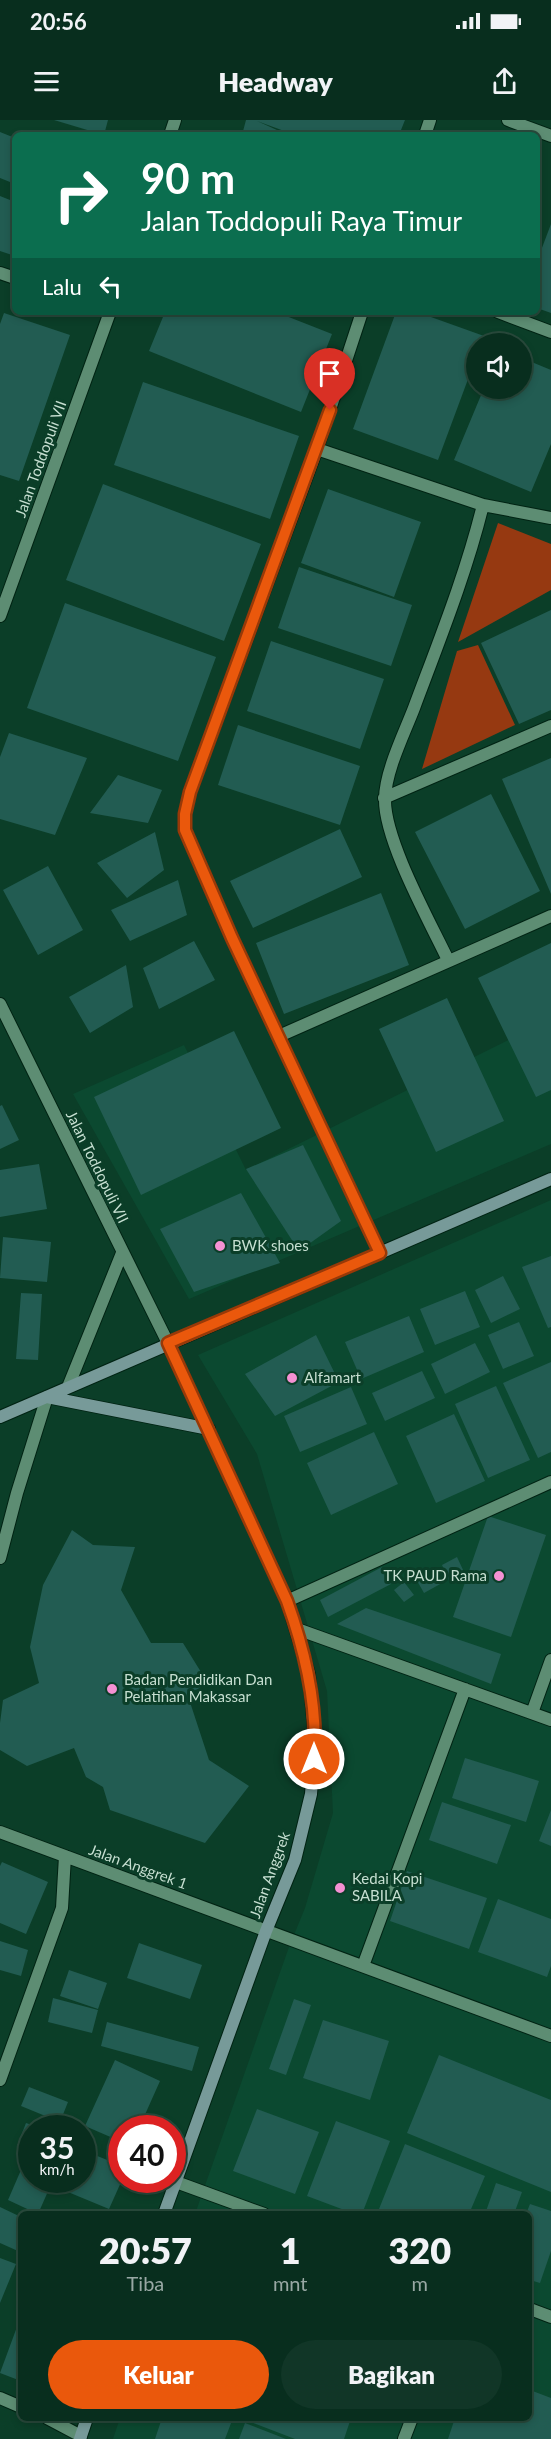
<!DOCTYPE html>
<html lang="id">
<head>
<meta charset="utf-8">
<style>
	body { margin:0; font-family:Lato,sans-serif; background:#113627; color:#f1f3f6; height:100vh; display:flex; flex-direction:column; font-size:22px; white-space:nowrap }
	* { box-sizing:border-box; margin:0 }
	p { font-size:20px; color:#98a8a4 }
	.icon { flex:none; width:33px; height:33px; fill:none; stroke:currentColor; stroke-width:2; stroke-linecap:round; stroke-linejoin:round }
	.map { position:relative; flex:1; overflow:hidden }
	.drawer { position:absolute; left:18px; top:2091px; width:514px; height:210px; display:flex; flex-direction:column; background:#082e1e; border-radius:9px; box-shadow:0 3px 9px #0003,0 0 0 2px #294a3c }
	.drawer>* { flex:none }
	.guide { position:absolute; left:12px; top:12px; width:528px; height:183px; border-radius:9px; box-shadow:0 3px 9px #0003,0 0 0 2px #294a3c; background:#0b6e4f; color:#fff; overflow:hidden }
	.fabs { position:absolute; left:466px; top:213px; display:grid; gap:12px }
	.fabs a { display:grid; place-items:center; width:66px; height:66px; border-radius:50%; background:#082e1e; box-shadow:0 3px 9px #0003,0 0 0 2px #294a3c; font-size:30px }
	.speed { position:absolute; left:18px; top:1995px; display:flex; gap:12px; font-size:30px; font-weight:700; text-align:center }
	.speed>* { display:grid; place-content:center; width:78px; height:78px; border-radius:50%; background:#082e1e; box-shadow:0 3px 9px #0003,0 0 0 2px #294a3c; line-height:1 }
	.speed small { font-size:15px; font-weight:400 }
	.speed .limit { border:9px solid #d22; background:#fff; color:#111 }
	.pin { position:absolute; display:grid; place-items:center; width:51px; height:51px; color:#fff; margin:-62px -26px; border-radius:50% 50% 50% 0; rotate:-45deg; box-shadow:0 0 6px #0007 }
	.pin .icon { rotate:45deg }
	.me { position:absolute; width:66px; margin:-33px; rotate:0deg; stroke-linejoin:round; filter:drop-shadow(0 0 4px #0008) }
	.turn { display:flex; align-items:center; gap:21px; height:126px; padding:0 30px; font-size:27px }
	.turn .icon { width:78px; height:78px; stroke-width:2.5 }
	.turn b { display:block; font-size:42px; line-height:51px }
	.then { display:flex; align-items:center; height:57px; padding:0 30px; background:#0003; gap:12px; font-size:22px }
	.eta { display:flex; justify-content:space-evenly; align-items:center; height:102px; text-align:center }
	.eta b { font-size:36px; font-weight:800; line-height:42px }
	.button { display:flex; gap:12px; margin-top:auto; padding:12px 30px }
	.button a { flex:1; height:69px; border-radius:36px; background:#ea580c; color:#fff; font-size:24px; font-weight:800; line-height:69px; text-align:center }
	.button a+a { background:#113627; color:#f1f3f6 }
	.status { display:flex; justify-content:space-between; align-items:center; height:42px; padding:0 30px; background:#082e1e; direction:ltr }
	.status svg { height:16px; fill:currentColor }
	header { display:flex; justify-content:space-between; align-items:center; height:78px; padding:0 30px; background:#082e1e; font-size:27px; font-weight:800 }
	.map>svg:first-child { display:block }
	.built { fill:#0b4930 }
	.green { fill:#963911 }
	.building { fill:#225c52 }
	.lines { fill:none; stroke-linecap:round; stroke-linejoin:round }
	.street-casing { stroke:#002313; stroke-width:14 }
	.secondary-casing { stroke:#002313; stroke-width:14 }
	.street { stroke:#5d8d73; stroke-width:12 }
	.secondary { stroke:#779a99; stroke-width:12 }
	.route-casing { stroke:#983908; stroke-width:15 }
	.route { stroke:#ea580c; stroke-width:10 }
	.poi-dot { fill:#f491d3; stroke:#0b3e28; stroke-width:2 }
	.labels { text-anchor:middle; stroke-width:6; stroke-linejoin:round; paint-order:stroke }
	.street-label { font-size:15px; fill:#c6dfd1; stroke:#0b3e28 }
	.poi-label { font-size:15px; fill:#c6dfd1; stroke:#0b3e28; text-anchor:start }
</style>
</head>
<body>
<div class="status"><b>20:56</b><svg viewBox="0 0 49 12"><path d="M0 12V9h3v3zM5 12V6h3v6zM10 12V3h3v9zM15 12V0h3v12zM26 1h20v11H26zM47 4h2v5h-2z"/></svg></div>
<header><svg class="icon" aria-label="menu" viewBox="0 0 24 24"><path d="M4 6h16M4 12h16M4 18h16"/></svg>Headway<svg class="icon" aria-label="share" viewBox="0 0 24 24"><path d="M12 15V3M7 8l5-5 5 5M5 13v7h14v-7"/></svg></header>
<div class="map">
<svg width="551" height="2319" viewBox="0 0 551 2319">
	<rect width="100%" height="100%" fill="#0b3e28"/>
	<path class="built" d="M551 899V1024L189 1179 73 974 184 925 246 1050Z
		M551 1080V2319H113L120 2298H530V2094H195L289 1827 305 1788 333 1693 327 1571 257 1334 198 1235Z"/>
	<path class="green" d="M498 403 551 424V470L458 522Z
		M478 525 515 605 422 649 457 531Z"/>
	<path class="building" d="M54 0H108L104 15Z
		M246 0H405L399 15H295L257 1 288 15H242Z
		M0 12 15 18V64L0 58Z
		M0 76 15 82V136L0 131Z
		M551 104V193L537 188V141Z
		M165 192H276L332 214 301 292 149 231Z
		M396 192H417L484 216 481 224H477V235L438 340 353 309Z
		M4 193 70 215 19 361 0 355V204Z
		M522 238 551 250V324L531 372 454 340 484 268H522Z
		M143 262 299 316 270 399 114 345Z
		M103 364 261 424 224 521 66 460Z
		M328 369 421 402 394 477 301 443Z
		M299 447 412 485 391 546 278 508Z
		M65 483 216 537 178 641 27 588Z
		M551 490V590L519 604 481 523Z
		M271 521 384 559 360 629 247 591Z
		M238 605 360 646 340 705 218 665Z
		M9 613 87 638 55 715 0 699V637Z
		M551 638V774L502 659Z
		M118 655 162 670 148 703 90 693Z
		M491 674 540 771 465 809 415 712Z
		M340 709 362 757 253 808 230 761Z
		M155 712 164 750 127 778 97 743Z
		M48 746 83 810 38 835 3 770Z
		M178 760 187 795 130 821 111 790Z
		M381 773 409 845 284 894 256 823Z
		M194 821 215 860 159 889 143 848Z
		M551 823V970L536 977 478 858Z
		M126 845 133 887 90 913 69 877Z
		M447 878 504 1001 436 1032 379 909Z
		M234 911 281 1008 141 1075 94 977Z
		M2 985 19 1020 0 1029V986Z
		M303 1025 341 1101 299 1131 246 1049Z
		M39 1044 47 1089 0 1097V1050Z
		M241 1073 280 1143 194 1172 160 1109Z
		M3 1117 51 1122 47 1162 0 1158Z
		M551 1136V1207L548 1208 522 1147Z
		M503 1156 520 1189 491 1203 475 1170Z
		M465 1171 480 1207 435 1225 420 1189Z
		M21 1173 42 1174 38 1240 16 1239Z
		M409 1196 424 1232 361 1259 345 1222Z
		M519 1202 534 1236 503 1249 488 1215Z
		M316 1215 339 1262 275 1296 245 1254Z
		M475 1223 490 1252 445 1274 431 1244Z
		M551 1242V1332L538 1338 503 1263Z
		M422 1251 435 1278 385 1301 372 1273Z
		M496 1266 530 1340 488 1358 455 1284Z
		M351 1267 367 1304 300 1332 284 1296Z
		M454 1294 485 1361 436 1383 406 1316Z
		M374 1312 398 1364 331 1395 307 1343Z
		M488 1396 546 1415 511 1517 453 1497Z
		M72 1410 93 1425 135 1427 121 1470 151 1523H183L209 1565 187 1573 209 1640 249 1666 205 1723 110 1690 103 1667 86 1657 74 1628 27 1646 0 1630V1603L3 1580 39 1563 30 1527 43 1465Z
		M457 1437 464 1452 449 1460 442 1445Z
		M382 1447 391 1464 328 1497 320 1480Z
		M433 1448 442 1463 424 1473 416 1459Z
		M404 1462 414 1475 404 1482 394 1470Z
		M366 1488 501 1534 491 1564 337 1504Z
		M465 1638 539 1661 526 1702 452 1678Z
		M442 1682 511 1705 497 1744 429 1720Z
		M551 1690V1726L539 1721Z
		M2 1742 48 1762 26 1814 0 1803V1746Z
		M407 1751 487 1778 469 1829 390 1801Z
		M498 1779 551 1799V1846L547 1857 478 1832Z
		M0 1821 28 1830 21 1856 0 1850Z
		M139 1823 202 1845 190 1879 127 1858Z
		M69 1850 107 1863 98 1889 60 1876Z
		M53 1878 98 1890 92 1913 48 1902Z
		M294 1879 311 1885 286 1955 269 1949Z
		M323 1900 389 1921 370 1980 303 1958Z
		M107 1902 199 1927 192 1951 101 1926Z
		M439 1935 551 1980V2072L407 2013Z
		M115 1940 160 1961 139 2008H122V2022L85 2006Z
		M29 1967 68 1982 60 2002 21 1986Z
		M257 1989 319 2012 295 2074 233 2051Z
		M336 2001 390 2021 362 2094H355L307 2076Z
		M26 2003 41 2008H32V2032L17 2026Z
		M405 2024 485 2056 469 2094H377Z
		M85 2031 122 2046V2060L109 2089 68 2072 73 2060H82V2037Z
		M24 2043 32 2046V2060H53L38 2094 8 2080Z
		M496 2063 522 2072 514 2094H485Z
		M530 2084 551 2091V2131L540 2163 530 2160V2094H526Z
		M0 2087 21 2097V2124L18 2131 0 2123Z
		M0 2138 16 2144 0 2183Z
		M21 2196V2261L0 2253Z
		M530 2270 551 2278V2319H448L455 2298H530Z
		M162 2298H233L225 2319H155Z
		M240 2298H351L344 2319H295Z
		M245 2303 286 2319H239Z"/>
	<g class="lines">
		<g class="street-casing">
			<path id="street" d="M508 0 551 16
				M170 15 175 0
				M425 15 430 0
				M0 153 15 158
				M362 192 317 329 190 672 185 694V710L232 818 380 1133
				M498 192 551 212
				M317 329 483 385 551 398
				M0 496 110 192
				M384 678 551 606
				M448 840C430 802 384 720 385 679 385 652 404 614 414 588 439 521 466 454 483 385
				M0 884 168 1223
				M279 916 551 796
				M68 1267 122 1133
				M0 1438 17 1373 47 1277
				M287 1481 551 1362
				M297 1509 551 1600
				M532 1593 551 1540
				M0 1712 551 1916
				M363 1846 465 1569
				M0 1960 62 1788 65 1736
				M176 2062 264 2094
				M530 2189 551 2197
				M0 2278 21 2287
				M47 2298 81 2316
				M404 2319 412 2298"/>
		</g>
		<g class="secondary-casing">
			<path id="secondary" d="M47 1277 209 1309
				M0 1297 551 1059
				M164 2094 266 1811 295 1740 311 1674 315 1622 309 1554 287 1481 168 1223
				M80 2319 87 2298"/>
		</g>
		<use href="#street" class="street"/>
		<use href="#secondary" class="secondary"/>
	</g>
	<g class="lines">
		<g class="route-casing">
			<path id="route" d="M314 1639C318 1585 305 1531 287 1481L168 1223 380 1133 232 818 185 710V694L190 672 330 290"/>
		</g>
		<use href="#route" class="route"/>
	</g>
	<g class="poi-dot">
		<circle cx="220" cy="1126" r="6"/>
		<circle cx="292" cy="1258" r="6"/>
		<circle cx="499" cy="1456" r="6"/>
		<circle cx="112" cy="1569" r="6"/>
		<circle cx="340" cy="1768" r="6"/>
	</g>
	<g class="labels">
		<g class="street-label">
			<text transform="translate(41 339) rotate(-70)" y="5">Jalan Toddopuli VII</text>
			<text transform="translate(97 1047) rotate(64)" y="5">Jalan Toddopuli VII</text>
			<text transform="translate(138 1747) rotate(20)" y="5">Jalan Anggrek 1</text>
			<text transform="translate(270 1755) rotate(-70)" y="5">Jalan Anggrek</text>
		</g>
		<g class="poi-label">
			<text x="232" y="1131">BWK shoes</text>
			<text x="304" y="1263">Alfamart</text>
			<text x="487" y="1461" text-anchor="end">TK PAUD Rama</text>
			<text x="124" y="1565">Badan Pendidikan Dan<tspan x="124" dy="17">Pelatihan Makassar</tspan></text>
			<text x="352" y="1764">Kedai Kopi<tspan x="352" dy="17">SABILA</tspan></text>
		</g>
	</g>
</svg>
<div class="fabs">
<a><svg class="icon" aria-label="sound" viewBox="0 0 24 24"><path d="M4 9h4l5-4v14l-5-4H4zM17 9q2 3 0 6"/></svg></a>
</div>
<div class="speed"><div>35<small>km/h</small></div><div class="limit">40</div></div>
<div class="pin" style="left:330px;top:290px;background:#d93025"><svg class="icon" aria-label="arrive" viewBox="0 0 24 24"><path d="M6 21V4h12l-3 4 3 4H6"/></svg></div>
<svg class="me" style="left:314px;top:1639px" viewBox="-20 -20 40 40"><circle r="17" fill="#ea580c" stroke="#fff" stroke-width="3"/><path d="M0-11L8 9 0 5-8 9z" fill="#fff"/></svg>
<div class="guide">
<div class="turn"><svg class="icon" aria-label="right" viewBox="0 0 24 24"><path d="M7 20v-9h11M14 6l5 5-5 5"/></svg><div><b>90 m</b>Jalan Toddopuli Raya Timur</div></div>
<div class="then">Lalu<svg class="icon" aria-label="left" viewBox="0 0 24 24"><path d="M17 20v-9H6M10 6l-5 5 5 5"/></svg></div>
</div>
<section class="drawer">
<div class="eta">
<div><b>20:57</b><p>Tiba</p></div>
<div><b>1</b><p>mnt</p></div>
<div><b>320</b><p>m</p></div>
</div>
<div class="button"><a>Keluar</a><a>Bagikan</a></div>
</section>
</div>
</body>
</html>
